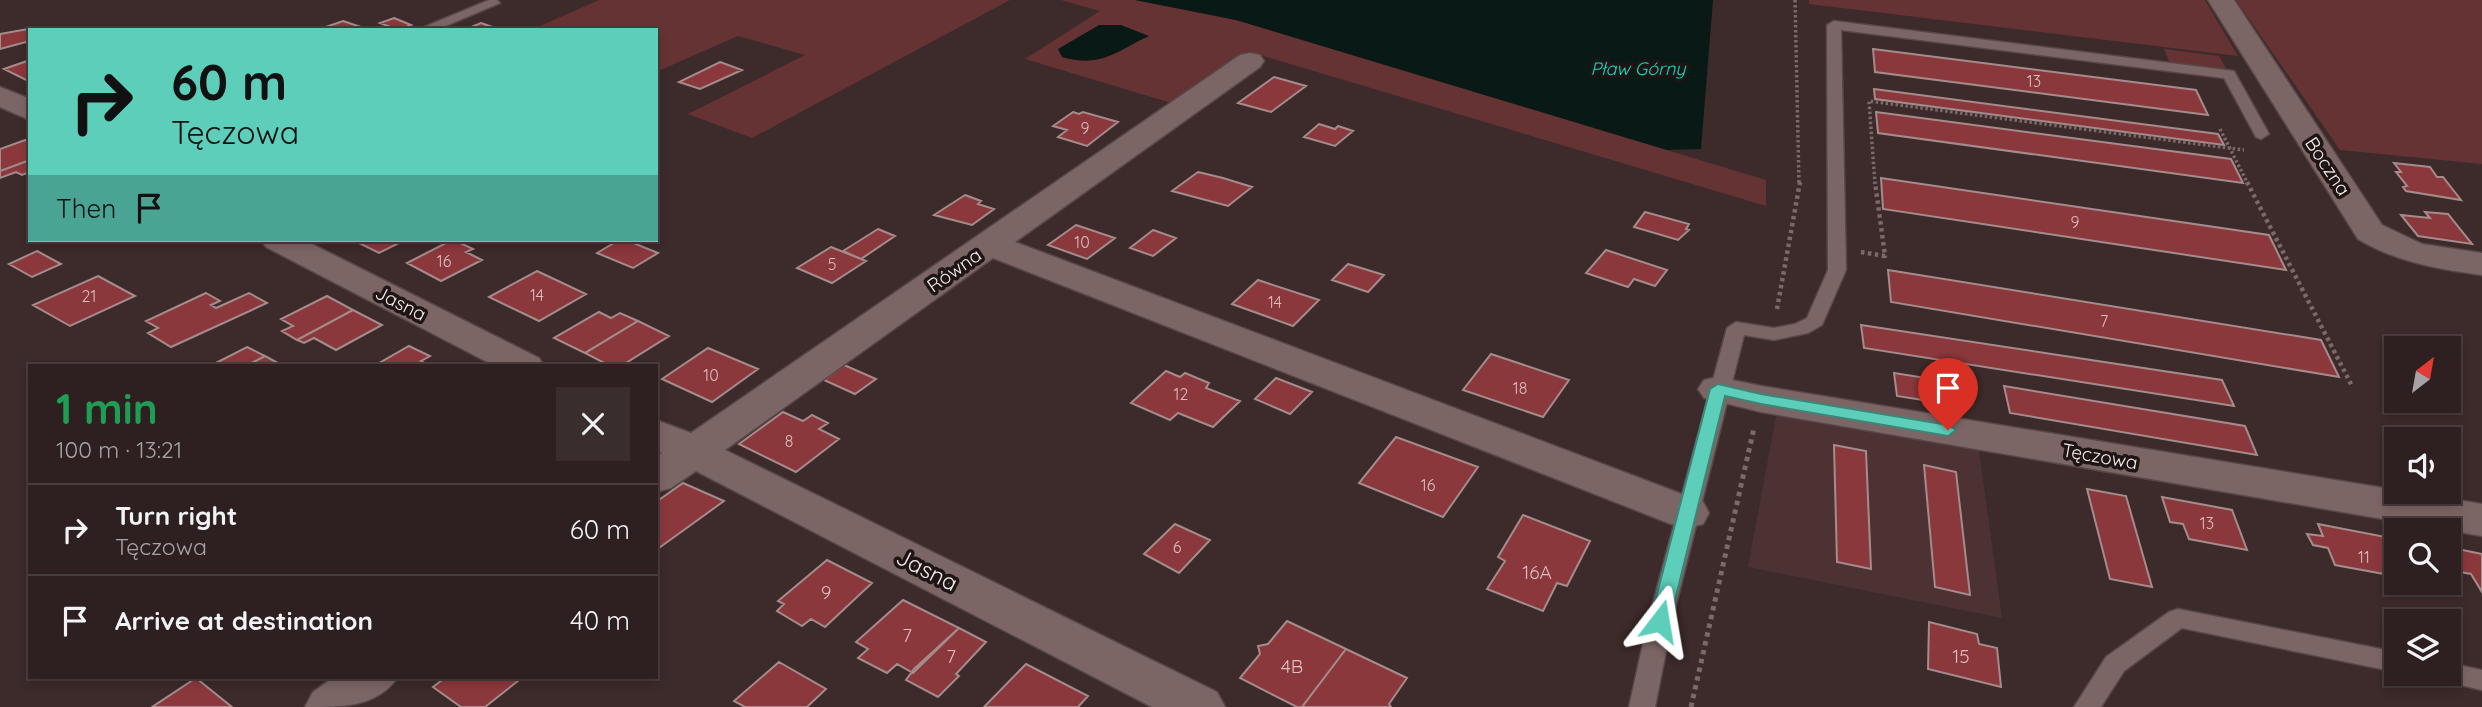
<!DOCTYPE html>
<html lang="en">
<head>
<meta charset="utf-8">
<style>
	body { margin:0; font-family:Quicksand,sans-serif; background:#3a2d2d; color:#f1f3f6; height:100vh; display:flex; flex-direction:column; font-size:26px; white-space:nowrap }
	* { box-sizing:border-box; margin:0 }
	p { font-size:23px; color:#a7a3a5 }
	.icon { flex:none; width:38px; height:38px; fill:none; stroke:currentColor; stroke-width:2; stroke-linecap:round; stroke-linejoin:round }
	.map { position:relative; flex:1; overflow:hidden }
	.details { position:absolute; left:28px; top:364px; width:630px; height:315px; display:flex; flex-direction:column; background:#2e2020; border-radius:0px; box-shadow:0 4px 10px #0003,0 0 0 2px #493e3e }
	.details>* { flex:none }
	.banner { position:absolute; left:28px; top:28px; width:630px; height:214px; border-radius:0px; box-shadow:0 4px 10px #0003,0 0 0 2px #493e3e; background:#5dceb9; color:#111; overflow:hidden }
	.needle { width:46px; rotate:31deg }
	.tools { position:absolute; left:2384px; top:336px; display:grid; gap:14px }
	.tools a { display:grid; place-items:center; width:77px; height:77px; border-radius:0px; background:#2e2020; box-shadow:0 4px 10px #0003,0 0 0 2px #493e3e; font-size:35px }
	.pin { position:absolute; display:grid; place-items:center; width:60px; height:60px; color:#fff; margin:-72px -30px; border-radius:50% 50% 50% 0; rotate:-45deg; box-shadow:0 0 7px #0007 }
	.pin .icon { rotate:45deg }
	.me { position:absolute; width:77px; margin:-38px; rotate:14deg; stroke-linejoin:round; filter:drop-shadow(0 0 5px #0008) }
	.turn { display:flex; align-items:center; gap:24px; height:147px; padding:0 28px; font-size:32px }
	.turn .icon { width:91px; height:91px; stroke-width:2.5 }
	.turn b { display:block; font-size:49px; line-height:60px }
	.then { display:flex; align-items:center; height:66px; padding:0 28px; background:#0003; gap:14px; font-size:26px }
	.round { display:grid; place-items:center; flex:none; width:74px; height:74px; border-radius:0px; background:#3a2d2d }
	.overview { display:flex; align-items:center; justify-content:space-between; height:119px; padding:0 28px }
	h1 { font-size:42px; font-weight:700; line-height:52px; color:#1e9e55 }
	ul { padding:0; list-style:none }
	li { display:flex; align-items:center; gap:21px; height:91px; padding:0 28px; border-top:2px solid #493e3e }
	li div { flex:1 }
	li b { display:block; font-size:26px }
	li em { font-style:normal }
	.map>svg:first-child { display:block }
	.built { fill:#4c3232 }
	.green { fill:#663334 }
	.water { fill:#091916 }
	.building { fill:#8b383c; stroke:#a38c8b; stroke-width:2 }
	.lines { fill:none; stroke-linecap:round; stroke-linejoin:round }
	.lane-casing { stroke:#574747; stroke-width:3 }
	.street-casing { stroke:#574747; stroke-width:3 }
	.path-far2 { stroke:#7a6969; stroke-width:3.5; stroke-dasharray:2.5 2.5; stroke-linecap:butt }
	.path-far1 { stroke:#7a6969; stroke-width:4.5; stroke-dasharray:3.5 3.5; stroke-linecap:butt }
	.path { stroke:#7a6969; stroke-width:5; stroke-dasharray:4.5 4.5; stroke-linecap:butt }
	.lane { fill:#7c6665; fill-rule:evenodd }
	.street { fill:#7c6665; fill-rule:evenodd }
	.route { fill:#5dceb9; stroke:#3c8678; stroke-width:2 }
	.labels { text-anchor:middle; stroke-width:7; stroke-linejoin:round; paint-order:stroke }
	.number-label { font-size:16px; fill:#dcbebe }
	.far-water-label { font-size:18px; font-style:italic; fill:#16dcc1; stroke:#1e1515 }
	.street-label { font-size:19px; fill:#f7eaea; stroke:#1e1515 }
	.near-number-label { font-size:19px; fill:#dcbebe }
	.near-street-label { font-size:23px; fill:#f7eaea; stroke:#1e1515 }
</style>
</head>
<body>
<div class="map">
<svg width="2482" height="707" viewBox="0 0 2482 707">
	<rect width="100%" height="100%" fill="#3d2a2a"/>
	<path class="built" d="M1776 416 1979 450 2002 618 1748 567Z"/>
	<path class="green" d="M599 0H1010L752 138 688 114 805 55 738 36 656 72V30H531Z
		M1061 0H1135L1236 20 1766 180V206L1250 52 1171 103 1025 59 1100 11Z
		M1809 0H2205L2238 56 1809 4Z
		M2236 0H2482V164L2340 150Z
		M2164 49 2219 56 2227 70 2170 63Z"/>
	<path class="water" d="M1135 0H1713L1701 149 1667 150 1236 20Z
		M1099 25H1121L1149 36C1115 52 1101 68 1062 57L1058 49Z"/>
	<path class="building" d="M394 18 411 25 398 30 380 23Z
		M343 21 361 27 353 30 320 29Z
		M481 23 501 30H464Z
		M28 29 31 30 30 41 0 49V34Z
		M1873 49 2196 90 2208 115 1875 72Z
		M30 60V82L4 69Z
		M720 62 742 70 700 89 679 82Z
		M1274 77 1306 86 1271 112 1238 103Z
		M1874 89 2218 134 2224 145 1875 99Z
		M1073 112 1079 114 1083 112 1118 122 1087 146 1058 137 1067 130 1053 126Z
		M1876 112 2231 159 2243 183 1878 133Z
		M1319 124 1335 129 1338 126 1353 131 1335 146 1304 137Z
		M25 140 30 142V160L0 171V149Z
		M30 160V172L22 175 16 172 0 178V171Z
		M2394 163 2430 167 2437 177H2443L2461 200 2406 191 2403 187 2407 186 2396 172H2401Z
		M1198 172 1223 178 1252 187 1228 206 1172 191Z
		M1881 178 2269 235 2286 270 1883 209Z
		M965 195 981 201 978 204 994 209 972 225 934 215Z
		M1645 212 1689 224 1686 229 1689 230 1678 240 1634 227Z
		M2425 212 2448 214 2472 244 2418 236 2401 215 2430 218Z
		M1076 225 1115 238 1087 259 1048 245Z
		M878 229 895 236 861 259 843 251Z
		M1153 230 1176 238 1153 256 1130 248Z
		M353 240H405L379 253Z
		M619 240H626L658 253 633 268 597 253Z
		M456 241 473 249 466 252 482 260 441 281 407 263 446 243Z
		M831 247 866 261 832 283 797 268Z
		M1606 250 1667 270 1655 286 1634 279 1628 287 1586 273Z
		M37 251 61 264 32 277 9 264Z
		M1348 264 1384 275 1368 292 1332 280Z
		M1888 270 2321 340 2339 377 1891 302Z
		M537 271 586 294 539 321 489 297Z
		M98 276 135 296 70 326 33 305Z
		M1258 280 1319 300 1293 326 1232 304Z
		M206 293 220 301 211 305 216 308 249 293 267 303 171 347 148 333 158 328 146 321Z
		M327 296 353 310 297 340 282 331 293 326 281 319Z
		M353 310 382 325 336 350 314 338 304 343 297 340Z
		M599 312 611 318 620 313 638 321 585 353 554 338Z
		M638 321 669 336 621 366H610L585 353Z
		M1861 325 2222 380 2234 406 1864 348Z
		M409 346 430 356 421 361 430 366H374Z
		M247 347 265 356 246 366H210Z
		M708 348 758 369 712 402 662 379Z
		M1491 354 1569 380 1543 417 1463 390Z
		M265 356 278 363 273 366H246Z
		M844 365 876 379 855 394 824 380Z
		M1166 371 1180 377 1185 373 1209 383 1206 388 1240 401 1213 427 1178 413 1170 420 1131 403Z
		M1894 373 1945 381 1948 404 1897 396Z
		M1276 378 1312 392 1290 414 1255 399Z
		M2004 386 2245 426 2257 455 2010 413Z
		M783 412 803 421 812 415 828 423 819 429 839 439 796 472 739 444Z
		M1396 437 1478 467 1443 517 1359 483Z
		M1834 445 1866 451 1871 569 1837 562Z
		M1924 465 1956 472 1970 595 1935 587Z
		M683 483 724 501 659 548 656 547V502Z
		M2087 489 2126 496 2152 587 2110 579Z
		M2162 497 2232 510 2247 550 2189 539 2183 524 2170 522Z
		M1523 515 1590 541 1567 586 1557 583 1543 611 1487 589 1505 561 1498 557Z
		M1175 524 1210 540 1179 573 1144 554Z
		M2318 524 2396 539 2395 576 2335 565 2328 548 2313 545 2307 534 2323 536Z
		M2448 547 2482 554V592L2471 574 2455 571 2448 557Z
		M827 560 872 583 825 627 811 619 802 626 777 611 784 604 778 601Z
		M903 600 959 628 913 673 897 664 887 673 858 658 868 649 856 642Z
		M1287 621 1346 649 1302 707H1297L1240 678 1260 654 1258 646 1268 644Z
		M1929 622 1977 634 1979 644 1997 648 2001 687 1928 669Z
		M959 628 986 642 956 674 959 676 938 697 906 680 914 669Z
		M1346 649 1407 678 1389 704 1391 707H1302Z
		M779 662 826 689 807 707H745L734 701Z
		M1026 664 1088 696 1078 707H984Z
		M446 677H523L485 707H461L433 687Z
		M196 678 232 707H152Z"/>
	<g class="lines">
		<g class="lane-casing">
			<path id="lane" d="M489 0H497L500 3 436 30H417Z
				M1834 21 2234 71 2269 134 2261 139 2256 137 2224 78 1841 30 1846 270 1822 325 1808 333 1774 340 1744 335 1672 621 1655 707H1629L1648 621 1727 328 1736 322 1774 328 1795 324 1807 318 1828 270 1827 25Z
				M2178 609 2396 652V672L2182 628 2124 671 2101 707H2074L2106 657 2169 612Z
				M2448 663 2482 670V690L2439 680 2436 674H2448Z"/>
		</g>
		<g class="street-casing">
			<path id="street" d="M2208 0H2234L2382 225 2422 244 2482 253V275C2438 269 2396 262 2358 239Z
				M1250 53 1260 55 1264 61 1260 67 1015 242 1703 502 1709 513 1703 524 1687 528 1671 524 993 258 725 450 1217 692 1225 707H1152L696 471 671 488 656 492V457L662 453 656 450V420L691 433 1240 55Z
				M0 87 30 99V120L0 107Z
				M261 240H304L539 358 544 366H495L266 247Z
				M1718 377 1761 386 2482 504V536L1761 412 1704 398 1698 389 1704 380Z
				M334 677H398C377 707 344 707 305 707L313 692Z"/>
		</g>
		<path class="path-far2" d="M1795 0 1799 184
			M2220 129 2248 184
			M1875 184 1869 101 2244 150"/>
		<path class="path-far1" d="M2247 182 2352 386
			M1861 252 1885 256 1875 182
			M1777 309 1800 182"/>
		<path class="path" d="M1691 707 1754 428"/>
		<use href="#lane" class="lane"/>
		<use href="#street" class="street"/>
	</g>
	<path class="route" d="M1718 384 1761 394 1948 425 1956 430 1948 436 1761 404 1725 396 1670 621 1667 627 1660 629 1652 627 1650 621 1710 389Z"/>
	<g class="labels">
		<g class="number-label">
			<text x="2034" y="87">13</text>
			<text x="1085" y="134">9</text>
			<text x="2075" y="228">9</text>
			<text x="1082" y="248">10</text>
			<text x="444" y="267">16</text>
			<text x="832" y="270">5</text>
			<text x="537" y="301">14</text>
			<text x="89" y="302">21</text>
			<text x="1275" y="308">14</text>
			<text x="2104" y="327">7</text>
			<text x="711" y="381">10</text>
			<text x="1520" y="394">18</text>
			<text x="1181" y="400">12</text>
			<text x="789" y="447">8</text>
			<text x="1428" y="491">16</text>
			<text x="2207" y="529">13</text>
			<text x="1177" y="553">6</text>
			<text x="2364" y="563">11</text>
		</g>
		<g class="far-water-label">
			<text x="1638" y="75">Pław Górny</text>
		</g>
		<g class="street-label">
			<text transform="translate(2328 166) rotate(57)" y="7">Boczna</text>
			<text transform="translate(954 270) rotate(-35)" y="7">Równa</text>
			<text transform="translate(401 303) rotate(27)" y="7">Jasna</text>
			<text transform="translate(2100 456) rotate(10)" y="7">Tęczowa</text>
		</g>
		<g class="near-number-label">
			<text x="1537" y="579">16A</text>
			<text x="826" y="599">9</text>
			<text x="907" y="642">7</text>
			<text x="951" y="663">7</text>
			<text x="1961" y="663">15</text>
			<text x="1292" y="673">4B</text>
		</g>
		<g class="near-street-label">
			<text transform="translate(927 570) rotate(27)" y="8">Jasna</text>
		</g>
	</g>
</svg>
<div class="tools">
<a><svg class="needle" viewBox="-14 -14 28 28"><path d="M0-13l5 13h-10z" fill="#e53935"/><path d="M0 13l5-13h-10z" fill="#a7a3a5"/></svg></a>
<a><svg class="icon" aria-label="sound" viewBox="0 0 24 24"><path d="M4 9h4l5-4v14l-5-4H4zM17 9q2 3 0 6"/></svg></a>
<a><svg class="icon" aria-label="search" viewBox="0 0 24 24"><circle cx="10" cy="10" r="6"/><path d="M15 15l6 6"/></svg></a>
<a><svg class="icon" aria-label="layers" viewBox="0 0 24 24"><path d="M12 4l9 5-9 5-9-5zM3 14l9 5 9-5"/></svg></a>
</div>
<div class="pin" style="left:1948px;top:430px;background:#d93025"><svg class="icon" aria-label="arrive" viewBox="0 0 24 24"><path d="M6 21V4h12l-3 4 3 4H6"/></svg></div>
<svg class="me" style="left:1660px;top:621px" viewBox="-20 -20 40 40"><path d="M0-17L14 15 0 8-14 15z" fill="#5dceb9" stroke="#fff" stroke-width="4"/></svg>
<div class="banner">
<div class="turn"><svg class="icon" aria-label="right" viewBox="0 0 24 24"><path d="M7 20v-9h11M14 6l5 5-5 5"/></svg><div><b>60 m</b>Tęczowa</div></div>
<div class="then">Then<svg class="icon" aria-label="arrive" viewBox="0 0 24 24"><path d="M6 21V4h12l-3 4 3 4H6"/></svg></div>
</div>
<section class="details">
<div class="overview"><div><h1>1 min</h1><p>100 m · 13:21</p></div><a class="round"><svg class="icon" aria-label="close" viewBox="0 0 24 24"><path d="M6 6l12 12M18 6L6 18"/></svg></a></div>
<ul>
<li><svg class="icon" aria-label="right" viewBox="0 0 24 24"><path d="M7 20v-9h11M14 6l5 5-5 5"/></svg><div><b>Turn right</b><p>Tęczowa</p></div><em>60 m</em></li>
<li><svg class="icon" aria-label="arrive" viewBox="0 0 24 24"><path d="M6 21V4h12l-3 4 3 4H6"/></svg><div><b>Arrive at destination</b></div><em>40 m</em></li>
</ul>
</section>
</div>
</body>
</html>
